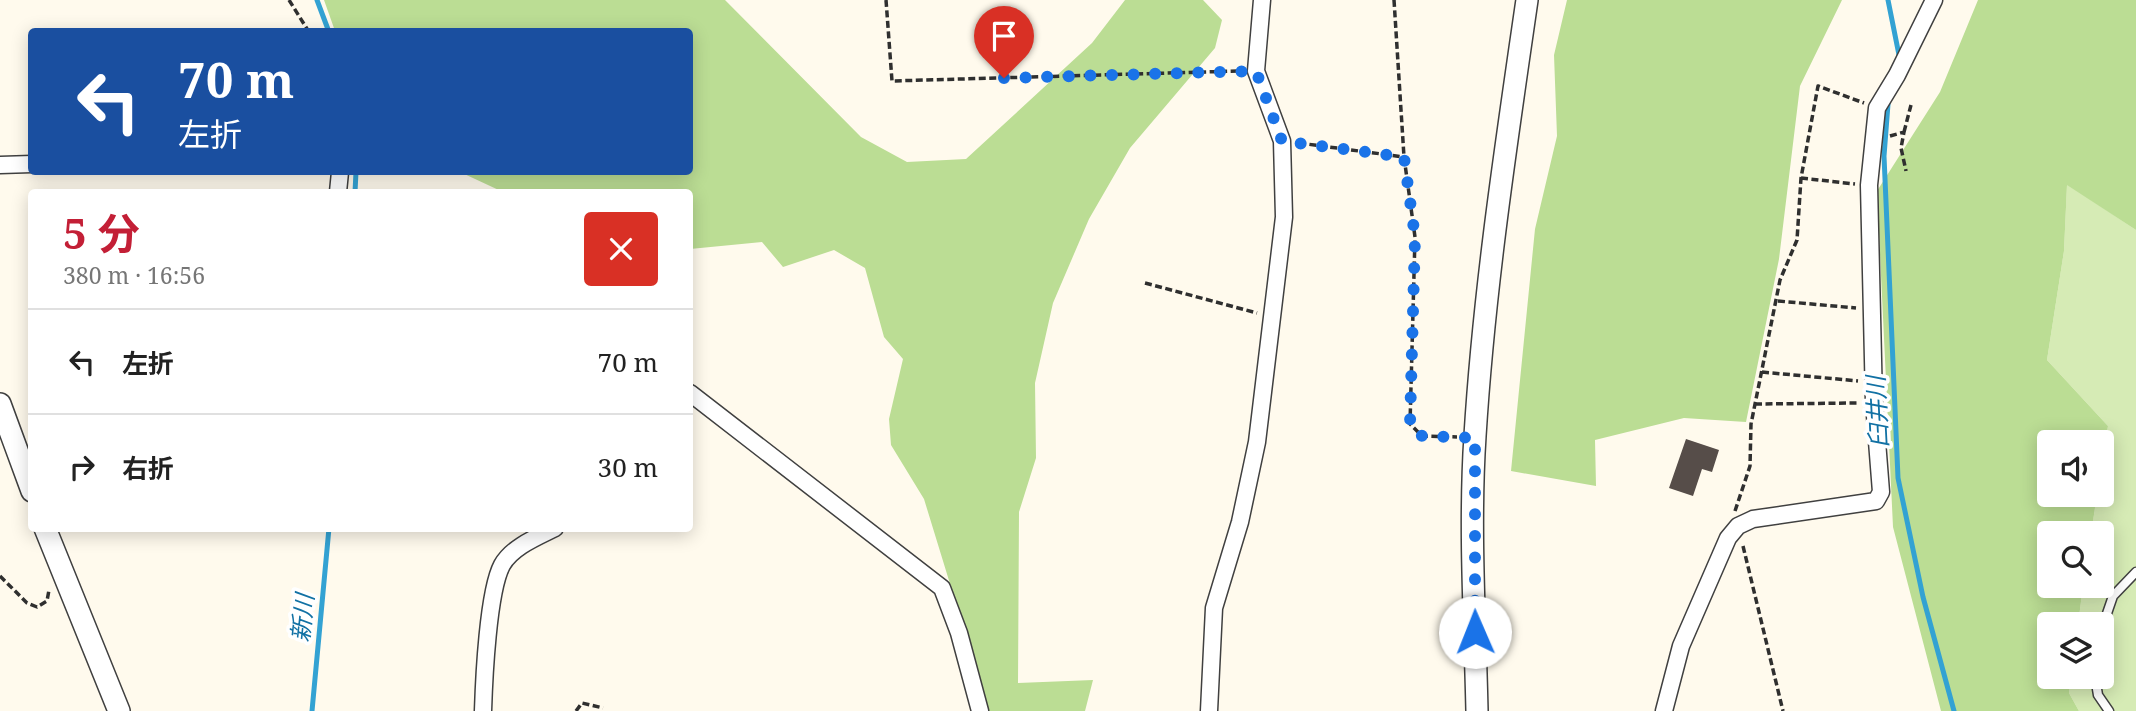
<!DOCTYPE html>
<html lang="ja">
<head>
<meta charset="utf-8">
<style>
	body { margin:0; font-family:"Noto Serif","Noto Sans JP",serif; background:#f2f2f2; color:#222; height:100vh; display:flex; flex-direction:column; font-size:26px; white-space:nowrap }
	* { box-sizing:border-box; margin:0 }
	p { font-size:23px; color:#767676 }
	.icon { flex:none; width:38px; height:38px; fill:none; stroke:currentColor; stroke-width:2; stroke-linecap:round; stroke-linejoin:round }
	.map { position:relative; flex:1; overflow:hidden }
	.details { position:absolute; left:28px; top:189px; width:665px; height:343px; display:flex; flex-direction:column; background:#fff; border-radius:7px; box-shadow:0 4px 18px #0003 }
	.details>* { flex:none }
	.banner { position:absolute; left:28px; top:28px; width:665px; height:147px; border-radius:7px; box-shadow:0 4px 18px #0003; background:#1a4fa0; color:#fff; overflow:hidden }
	.controls { position:absolute; left:2037px; top:430px; display:grid; gap:14px }
	.controls a { display:grid; place-items:center; width:77px; height:77px; border-radius:7px; background:#fff; box-shadow:0 4px 18px #0003; font-size:35px }
	.pin { position:absolute; display:grid; place-items:center; width:60px; height:60px; color:#fff; margin:-72px -30px; border-radius:50% 50% 50% 0; rotate:-45deg; box-shadow:0 0 7px #0007 }
	.pin .icon { rotate:45deg }
	.me { position:absolute; width:77px; margin:-38px; rotate:359deg; stroke-linejoin:round; filter:drop-shadow(0 0 5px #0008) }
	.turn { display:flex; align-items:center; gap:24px; height:147px; padding:0 35px; font-size:32px }
	.turn .icon { width:91px; height:91px; stroke-width:2.5 }
	.turn b { display:block; font-size:49px; line-height:60px }
	.round { display:grid; place-items:center; flex:none; width:74px; height:74px; border-radius:7px; background:#f2f2f2 }
	.overview { display:flex; align-items:center; justify-content:space-between; height:119px; padding:0 35px }
	h1 { font-size:42px; font-weight:700; line-height:52px; color:#c31f36 }
	ul { padding:0; list-style:none }
	li { display:flex; align-items:center; gap:21px; height:105px; padding:0 35px; border-top:2px solid #e0e0e0 }
	li div { flex:1 }
	li b { display:block; font-size:26px }
	li em { font-style:normal }
	.map>svg:first-child { display:block }
	.green { fill:#d6ebb5 }
	.forest { fill:#bbdd94 }
	.lines { fill:none; stroke-linecap:round; stroke-linejoin:round }
	.stream { stroke:#33a2d3; stroke-width:5 }
	.building { fill:#564d49 }
	.service-casing { stroke:#404040; stroke-width:11 }
	.minor-casing { stroke:#404040; stroke-width:19 }
	.tertiary-casing { stroke:#404040; stroke-width:24 }
	.path { stroke:#2f2f2f; stroke-width:3.5; stroke-dasharray:7 3.5; stroke-linecap:butt }
	.service { stroke:#fff; stroke-width:8 }
	.minor { stroke:#fff; stroke-width:16 }
	.tertiary { stroke:#fff; stroke-width:21 }
	.route { stroke:#1a73e8; stroke-width:12; stroke-dasharray:0 21.6 }
	.labels { text-anchor:middle; stroke-width:7; stroke-linejoin:round; paint-order:stroke }
	.water-label { font-size:24px; font-style:italic; fill:#1171a4; stroke:#fff }
</style>
</head>
<body>
<div class="map">
<svg width="2136" height="711" viewBox="0 0 2136 711">
	<rect width="100%" height="100%" fill="#fffaed"/>
	<path class="green" d="M2067 184 2136 230V711H2079L2069 693 2071 677H2102V625H2078L2083 586H2102V534H2091L2097 495H2102V465L2108 426 2047 360 2064 251Z"/>
	<path class="forest" d="M324 0H725L861 137 907 162 966 159 1092 43 1125 0H1203L1222 20 1215 48 1130 148 1089 219 1053 303 1035 383 1036 458 1019 512 1018 683 1093 680 1085 711H989L924 499 891 445 889 419 903 359 884 337 865 268 834 250 783 267 762 242 690 249V192H503L460 172H690V32L335 31Z
		M1567 0H1842L1800 86 1779 259 1746 422 1684 418 1595 440 1596 486 1511 471 1535 229 1557 136 1554 55Z
		M1978 0H2136V230L2067 185 2064 251 2047 360 2108 426 2102 465V443H2049V495H2097L2091 534H2049V586H2083L2078 625H2049V677H2071L2069 693 2079 711H1941L1893 527 1877 191 1940 92Z"/>
	<g class="lines">
		<path class="stream" d="M317 0 329 32
			M1888 0 1899 55
			M1888 104 1884 156 1898 478 1923 597 1954 711
			M355 192 356 172
			M312 711 329 528"/>
	</g>
	<path class="building" d="M1686 439 1719 450 1712 472 1702 469 1693 496 1669 488Z"/>
	<g class="lines">
		<g class="service-casing">
			<path id="service" d="M2102 628 2113 596 2136 572
				M2095 677 2098 695 2109 711"/>
		</g>
		<g class="minor-casing">
			<path id="minor" d="M0 165 32 164
				M338 192 340 172
				M690 393 942 588 959 633 980 711
				M483 711C484 679 488 591 502 565 512 547 537 537 555 528
				M1209 711 1214 608 1240 522 1257 442 1284 217 1282 141 1256 71 1262 0
				M1664 711 1681 646 1728 538 1738 526 1753 519 1876 501 1881 492 1874 403 1869 185 1877 108 1897 75 1934 0"/>
		</g>
		<g class="tertiary-casing">
			<path id="tertiary" d="M0 404 32 491
				M45 528 119 711
				M1477 711C1475 620 1469 527 1475 436 1484 290 1506 145 1527 0"/>
		</g>
		<path class="path" d="M289 0 309 32
			M886 0 892 81 1239 71
			M1394 0 1404 157 1415 237 1410 424 1422 436 1457 437
			M1904 132 1911 105
			M1890 136 1904 132 1901 148 1906 171
			M1299 143 1404 157
			M1801 178 1855 184
			M1145 283 1257 313
			M1778 301 1856 308
			M1762 372 1858 381
			M1755 404 1858 403
			M1735 511 1750 466 1751 424 1780 280 1797 240 1801 178 1818 86 1864 103
			M1743 546 1783 711
			M0 576 27 603 37 607 47 601 49 590
			M576 711 582 703 603 708"/>
		<use href="#service" class="service"/>
		<use href="#minor" class="minor"/>
		<use href="#tertiary" class="tertiary"/>
	</g>
	<g class="lines">
		<path class="route" d="M1004 78 1256 71 1282 141 1404 157 1415 237 1410 424 1422 436 1475 438V632"/>
	</g>
	<g class="labels">
		<g class="water-label">
			<text transform="translate(1878 412) rotate(-93)" y="8">臼井川</text>
			<text transform="translate(303 618) rotate(-84)" y="8">新川</text>
		</g>
	</g>
</svg>
<div class="controls">
<a><svg class="icon" aria-label="sound" viewBox="0 0 24 24"><path d="M4 9h4l5-4v14l-5-4H4zM17 9q2 3 0 6"/></svg></a>
<a><svg class="icon" aria-label="search" viewBox="0 0 24 24"><circle cx="10" cy="10" r="6"/><path d="M15 15l6 6"/></svg></a>
<a><svg class="icon" aria-label="layers" viewBox="0 0 24 24"><path d="M12 4l9 5-9 5-9-5zM3 14l9 5 9-5"/></svg></a>
</div>
<div class="pin" style="left:1004px;top:78px;background:#d93025"><svg class="icon" aria-label="arrive" viewBox="0 0 24 24"><path d="M6 21V4h12l-3 4 3 4H6"/></svg></div>
<svg class="me" style="left:1475px;top:632px" viewBox="-20 -20 40 40"><circle r="19" fill="#fff"/><path d="M0-13L10 11 0 6-10 11z" fill="#1a73e8"/></svg>
<div class="banner">
<div class="turn"><svg class="icon" aria-label="left" viewBox="0 0 24 24"><path d="M17 20v-9H6M10 6l-5 5 5 5"/></svg><div><b>70 m</b>左折</div></div>
</div>
<section class="details">
<div class="overview"><div><h1>5 分</h1><p>380 m · 16:56</p></div><a class="round" style="background:#d93025;color:#fff"><svg class="icon" aria-label="close" viewBox="0 0 24 24"><path d="M6 6l12 12M18 6L6 18"/></svg></a></div>
<ul>
<li><svg class="icon" aria-label="left" viewBox="0 0 24 24"><path d="M17 20v-9H6M10 6l-5 5 5 5"/></svg><div><b>左折</b></div><em>70 m</em></li>
<li><svg class="icon" aria-label="right" viewBox="0 0 24 24"><path d="M7 20v-9h11M14 6l5 5-5 5"/></svg><div><b>右折</b></div><em>30 m</em></li>
</ul>
</section>
</div>
</body>
</html>
